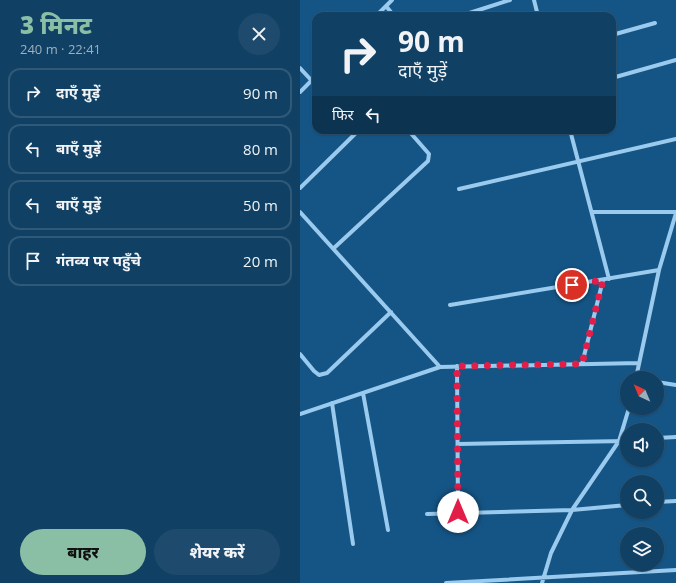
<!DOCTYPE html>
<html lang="hi">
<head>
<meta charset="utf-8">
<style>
	body { margin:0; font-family:"Open Sans","Noto Sans Devanagari",sans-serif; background:#1e4b6d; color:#f1f3f6; height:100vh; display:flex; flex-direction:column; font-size:15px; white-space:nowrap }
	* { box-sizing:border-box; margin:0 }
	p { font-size:13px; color:#9cafbf }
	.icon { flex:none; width:22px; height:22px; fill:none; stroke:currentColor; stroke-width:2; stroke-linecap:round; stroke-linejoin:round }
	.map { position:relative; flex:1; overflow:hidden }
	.details { display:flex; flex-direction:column; background:#104064; width:300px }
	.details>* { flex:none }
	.top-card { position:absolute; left:12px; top:12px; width:304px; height:122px; border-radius:12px; box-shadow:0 1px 3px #0004,0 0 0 1px #305978; background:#104064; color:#f1f3f6; overflow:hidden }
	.needle { width:26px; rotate:316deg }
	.controls { position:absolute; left:320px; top:371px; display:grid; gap:8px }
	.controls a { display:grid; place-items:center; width:44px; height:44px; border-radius:50%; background:#104064; box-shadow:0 1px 3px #0004,0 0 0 1px #305978; font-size:20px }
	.pin { position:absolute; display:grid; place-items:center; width:34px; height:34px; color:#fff; margin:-17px; border:2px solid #fff; border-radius:50%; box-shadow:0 1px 4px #0007 }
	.me { position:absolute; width:44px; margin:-22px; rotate:0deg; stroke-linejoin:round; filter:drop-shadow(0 0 3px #0008) }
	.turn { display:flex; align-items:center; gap:14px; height:84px; padding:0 20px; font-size:18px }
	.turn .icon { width:52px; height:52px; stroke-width:2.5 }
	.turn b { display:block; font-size:28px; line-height:34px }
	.then { display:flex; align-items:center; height:38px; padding:0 20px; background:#0003; gap:8px; font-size:15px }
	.round { display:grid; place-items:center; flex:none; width:42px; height:42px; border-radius:21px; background:#1e4b6d }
	.headline { display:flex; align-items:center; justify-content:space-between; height:68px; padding:0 20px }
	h1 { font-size:24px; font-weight:800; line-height:30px; color:#8abfa5 }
	.primary-button { display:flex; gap:8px; margin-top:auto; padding:8px 20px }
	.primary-button a { flex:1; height:46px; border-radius:24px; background:#8abfa5; color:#111; font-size:16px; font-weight:800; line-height:46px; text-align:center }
	.primary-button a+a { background:#1e4b6d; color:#f1f3f6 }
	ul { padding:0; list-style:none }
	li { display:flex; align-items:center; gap:12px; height:50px; margin:0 8px 6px; padding:0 12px; border:2px solid #305978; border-radius:12px }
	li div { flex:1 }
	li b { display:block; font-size:15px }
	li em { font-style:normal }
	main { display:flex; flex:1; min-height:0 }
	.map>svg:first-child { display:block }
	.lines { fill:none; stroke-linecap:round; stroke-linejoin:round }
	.minor { stroke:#9acbee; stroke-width:4 }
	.route { stroke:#e11d48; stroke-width:7; stroke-dasharray:0 12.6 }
</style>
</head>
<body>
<main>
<section class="details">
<div class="headline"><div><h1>3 मिनट</h1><p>240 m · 22:41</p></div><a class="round"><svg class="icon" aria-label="close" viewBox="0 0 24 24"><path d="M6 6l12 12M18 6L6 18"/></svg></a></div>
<ul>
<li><svg class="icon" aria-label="right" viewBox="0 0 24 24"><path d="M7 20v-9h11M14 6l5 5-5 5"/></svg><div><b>दाएँ मुड़ें</b></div><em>90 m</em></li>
<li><svg class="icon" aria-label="left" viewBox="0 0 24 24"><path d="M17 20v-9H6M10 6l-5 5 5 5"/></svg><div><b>बाएँ मुड़ें</b></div><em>80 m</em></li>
<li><svg class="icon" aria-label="left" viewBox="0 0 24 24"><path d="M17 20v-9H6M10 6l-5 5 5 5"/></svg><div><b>बाएँ मुड़ें</b></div><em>50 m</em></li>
<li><svg class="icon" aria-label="arrive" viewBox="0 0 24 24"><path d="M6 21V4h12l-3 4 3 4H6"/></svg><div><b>गंतव्य पर पहुँचे</b></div><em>20 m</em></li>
</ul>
<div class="primary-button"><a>बाहर</a><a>शेयर करें</a></div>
</section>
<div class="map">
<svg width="376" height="583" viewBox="0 0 376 583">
	<rect width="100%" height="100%" fill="#155586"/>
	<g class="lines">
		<path class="minor" d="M234 0 238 16
			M86 6 94 16
			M76 16 92 0
			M160 16 210 0
			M312 35 355 23
			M0 68 12 81
			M312 78 376 60
			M0 92 16 76
			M270 130 309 279
			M0 188 59 130
			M159 189 376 139
			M0 212 140 367
			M292 212H376
			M34 248 128 161 129 154 108 130
			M150 305 359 270
			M0 354 14 371 19 375 27 373 91 312
			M282 364 303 280
			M157 366 158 512
			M336 378 359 270 376 213
			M357 382 376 385
			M63 393 88 530
			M32 403 53 544
			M0 414 140 367 339 363
			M357 438 376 437
			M158 444 327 441
			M357 502 376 501
			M127 514 272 510 327 505
			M146 583 376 570
			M242 583 251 553 272 510 319 441 329 408"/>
	</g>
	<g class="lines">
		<path class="route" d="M158 512 157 366 282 364 303 280 272 285"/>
	</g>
</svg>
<div class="controls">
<a><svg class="needle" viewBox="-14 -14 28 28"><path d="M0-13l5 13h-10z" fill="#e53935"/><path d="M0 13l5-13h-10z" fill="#9cafbf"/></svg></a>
<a><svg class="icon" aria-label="sound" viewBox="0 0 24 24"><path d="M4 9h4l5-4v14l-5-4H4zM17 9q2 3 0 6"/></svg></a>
<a><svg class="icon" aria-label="search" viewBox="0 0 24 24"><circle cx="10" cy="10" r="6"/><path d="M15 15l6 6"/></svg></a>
<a><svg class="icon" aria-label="layers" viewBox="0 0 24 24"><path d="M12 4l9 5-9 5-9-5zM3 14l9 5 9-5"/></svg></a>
</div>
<div class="pin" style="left:272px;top:285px;background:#d93025"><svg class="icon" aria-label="arrive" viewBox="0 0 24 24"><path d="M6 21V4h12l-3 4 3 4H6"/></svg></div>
<svg class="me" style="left:158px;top:512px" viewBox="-20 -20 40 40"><circle r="19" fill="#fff"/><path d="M0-13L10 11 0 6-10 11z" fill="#e11d48"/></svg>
<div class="top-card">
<div class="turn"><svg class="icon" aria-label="right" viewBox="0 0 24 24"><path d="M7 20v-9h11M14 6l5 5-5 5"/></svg><div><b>90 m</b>दाएँ मुड़ें</div></div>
<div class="then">फिर<svg class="icon" aria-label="left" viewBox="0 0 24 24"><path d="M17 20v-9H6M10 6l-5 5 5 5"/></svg></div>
</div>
</div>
</main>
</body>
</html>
